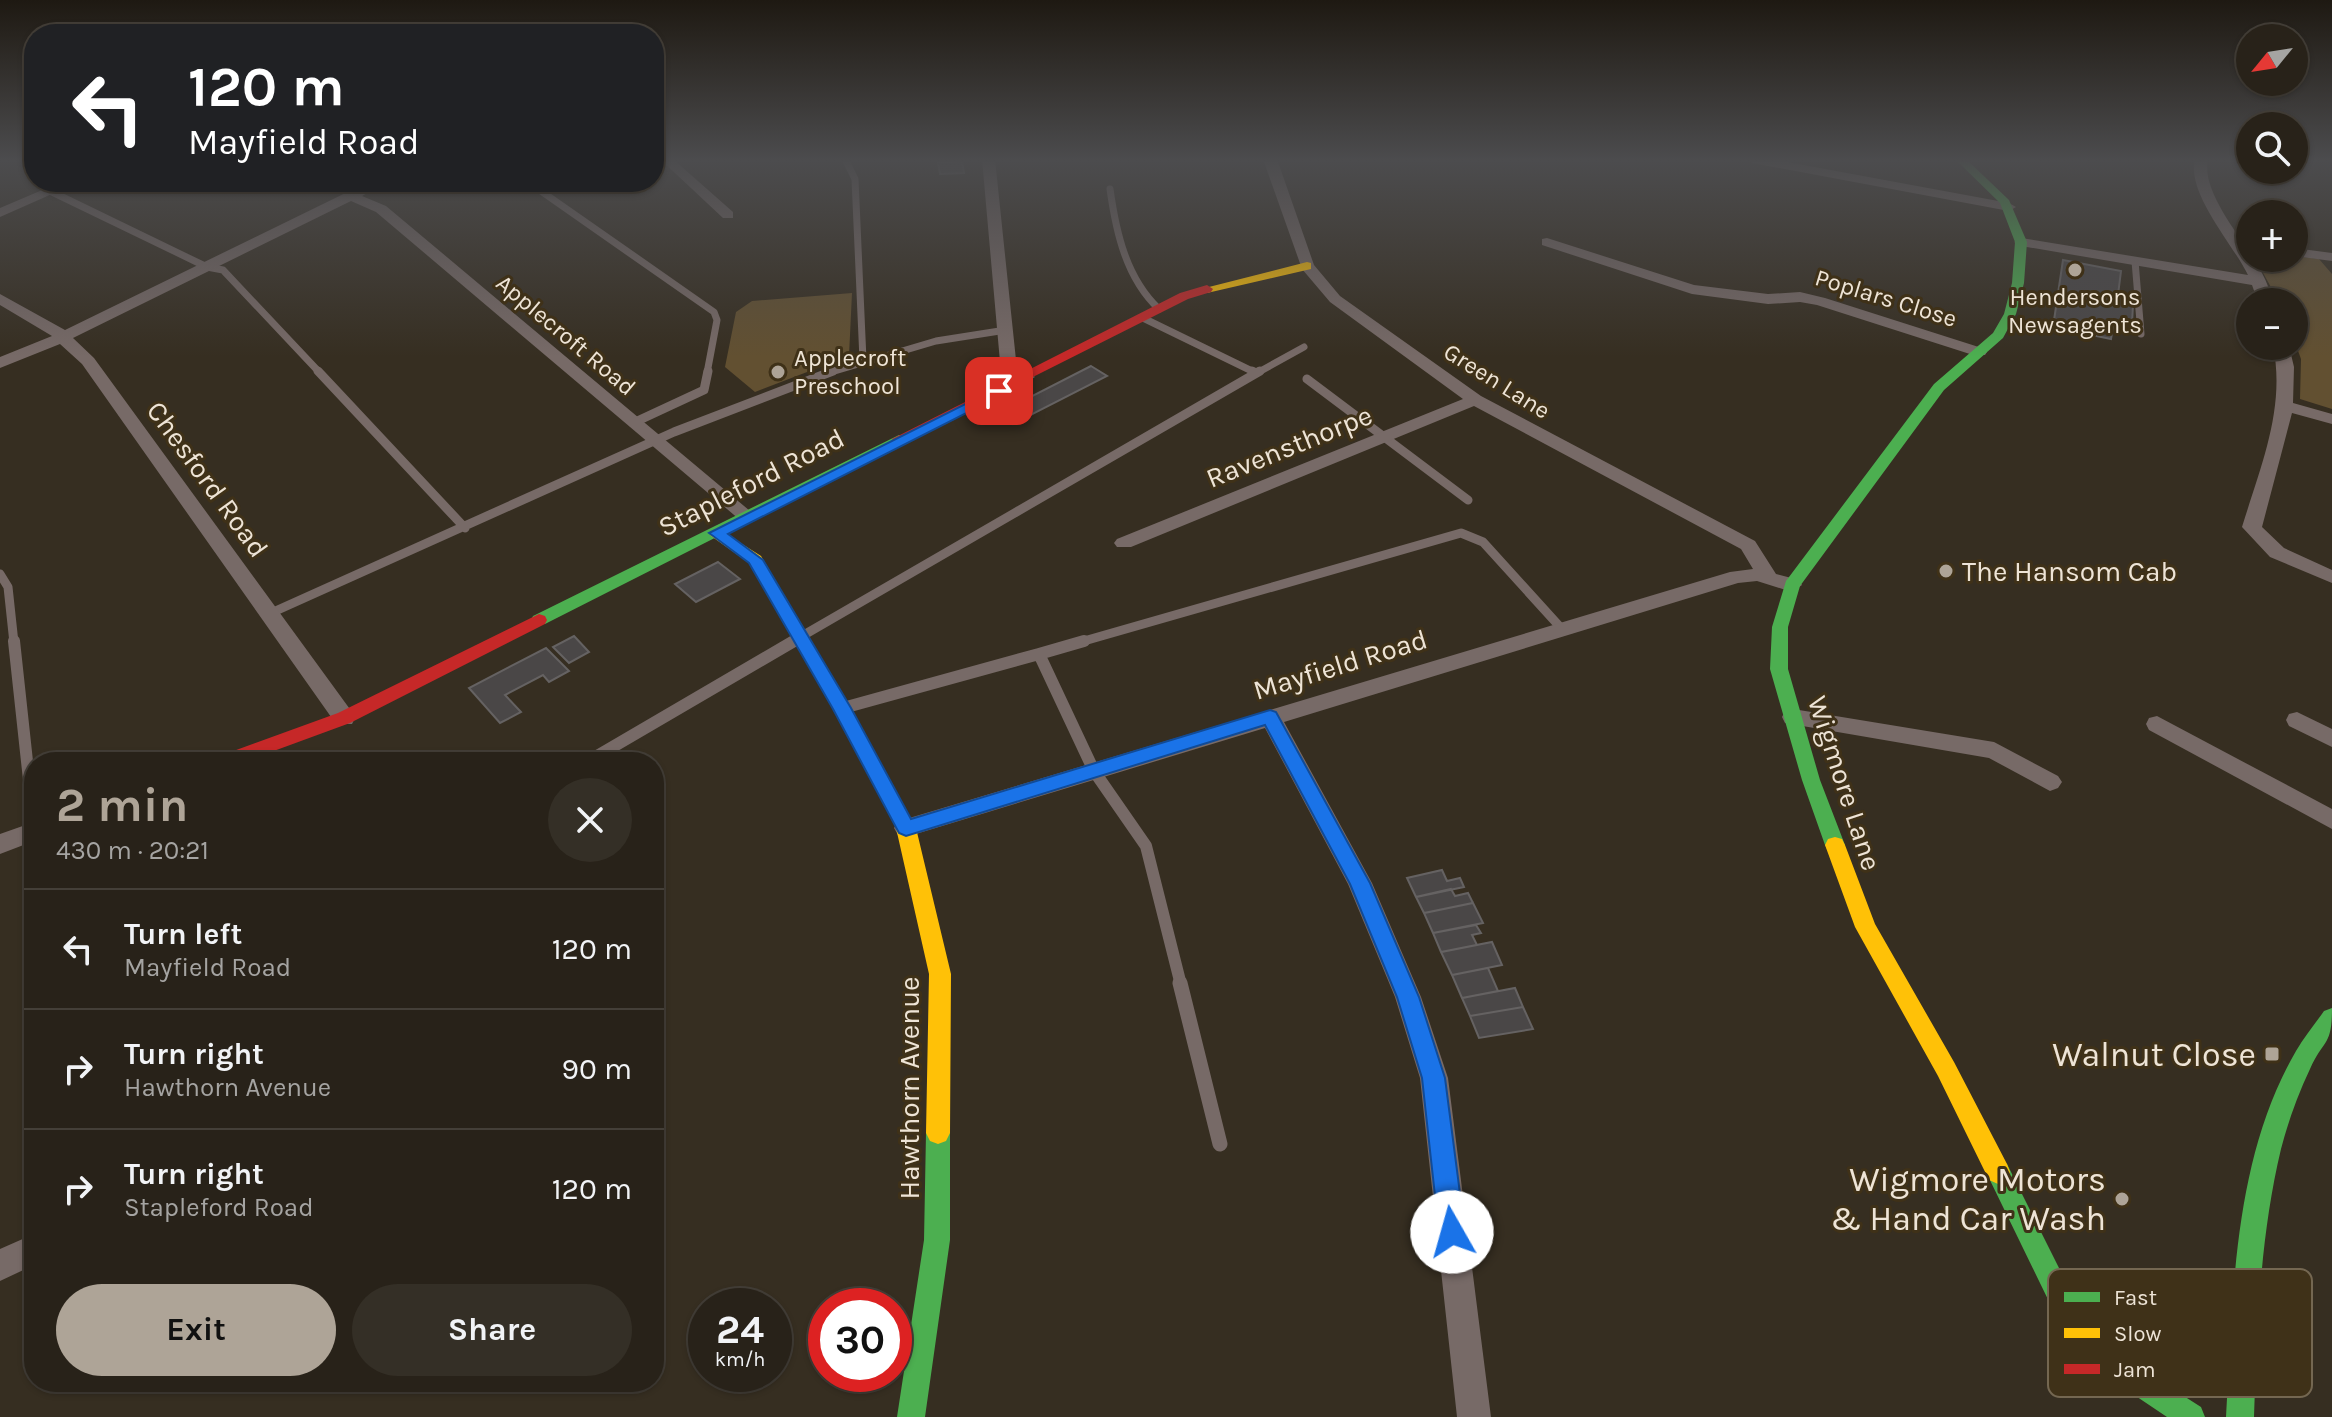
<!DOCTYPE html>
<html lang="en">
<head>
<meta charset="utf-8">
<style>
	body { margin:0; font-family:Karla,sans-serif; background:#342f26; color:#f1f3f6; height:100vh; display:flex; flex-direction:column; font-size:30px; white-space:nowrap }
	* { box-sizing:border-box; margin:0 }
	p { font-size:26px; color:#a5a4a2 }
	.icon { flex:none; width:44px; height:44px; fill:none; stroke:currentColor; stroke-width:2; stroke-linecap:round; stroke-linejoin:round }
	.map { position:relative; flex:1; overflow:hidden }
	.panel { position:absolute; left:24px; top:752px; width:640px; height:640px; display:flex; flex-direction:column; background:#282219; border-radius:32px; box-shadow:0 2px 6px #0004,0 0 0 2px #443f38 }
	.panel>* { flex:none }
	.banner { position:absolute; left:24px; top:24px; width:640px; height:168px; border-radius:32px; box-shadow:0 2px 6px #0004,0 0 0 2px #443f38; background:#202124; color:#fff; overflow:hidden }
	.needle { width:52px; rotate:240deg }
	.controls { position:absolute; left:2236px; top:24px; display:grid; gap:16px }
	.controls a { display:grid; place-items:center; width:72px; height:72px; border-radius:50%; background:#282219; box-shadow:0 2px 6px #0004,0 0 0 2px #443f38; font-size:40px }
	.speed { position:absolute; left:688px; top:1288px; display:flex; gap:16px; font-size:40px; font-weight:700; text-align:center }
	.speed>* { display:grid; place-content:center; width:104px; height:104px; border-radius:50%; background:#282219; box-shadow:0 2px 6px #0004,0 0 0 2px #443f38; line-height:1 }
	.speed small { font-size:20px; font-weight:400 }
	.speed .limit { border:12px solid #d22; background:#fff; color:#111 }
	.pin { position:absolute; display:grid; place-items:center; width:68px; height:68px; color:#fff; margin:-34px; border-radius:16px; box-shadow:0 4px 12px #0006 }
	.me { position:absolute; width:88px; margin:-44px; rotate:353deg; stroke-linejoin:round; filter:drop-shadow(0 0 6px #0008) }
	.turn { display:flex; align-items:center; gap:28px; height:168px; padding:0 32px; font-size:36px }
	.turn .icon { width:104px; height:104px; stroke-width:2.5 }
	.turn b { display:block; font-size:56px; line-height:68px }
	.round { display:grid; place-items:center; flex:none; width:84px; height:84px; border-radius:42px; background:#342f26 }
	.summary { display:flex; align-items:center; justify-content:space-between; height:136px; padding:0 32px }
	h1 { font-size:48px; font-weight:700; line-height:60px; color:#aea497 }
	.primary-button { display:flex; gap:16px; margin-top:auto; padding:16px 32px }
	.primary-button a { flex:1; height:92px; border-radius:48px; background:#aea497; color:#111; font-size:32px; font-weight:700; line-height:92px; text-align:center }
	.primary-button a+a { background:#342f26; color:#f1f3f6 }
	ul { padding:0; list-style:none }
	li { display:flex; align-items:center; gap:24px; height:120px; padding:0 32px; border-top:2px solid #443f38 }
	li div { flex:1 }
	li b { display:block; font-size:30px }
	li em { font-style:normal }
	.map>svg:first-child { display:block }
	.green { fill:#625031 }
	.building { fill:#4a4747; stroke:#656262; stroke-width:2 }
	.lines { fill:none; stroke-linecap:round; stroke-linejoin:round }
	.lane-far3 { stroke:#776a67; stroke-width:7 }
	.lane-far2 { stroke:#776a67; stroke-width:9 }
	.lane-far1 { stroke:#776a67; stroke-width:12 }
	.lane { stroke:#776a67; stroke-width:15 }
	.street { fill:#776a67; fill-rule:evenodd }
	.fast { fill:#4caf50; fill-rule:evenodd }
	.slow { fill:#ffc107; fill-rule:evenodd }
	.jam { fill:#c62828; fill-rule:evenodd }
	.route { fill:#1a73e8; stroke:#114b97; stroke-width:2 }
	.poi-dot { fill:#aea497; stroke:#3f3118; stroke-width:3 }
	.labels { text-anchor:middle; stroke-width:6; stroke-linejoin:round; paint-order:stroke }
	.far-poi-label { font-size:24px; fill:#eee4d6; stroke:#3f3118 }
	.far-street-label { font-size:24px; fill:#eee4d6; stroke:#3f3118 }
	.street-label { font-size:28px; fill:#eee4d6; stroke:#3f3118 }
	.poi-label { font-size:28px; fill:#eee4d6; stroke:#3f3118; text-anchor:start }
	.near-poi-label { font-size:34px; fill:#eee4d6; stroke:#3f3118; text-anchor:end }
	.key { fill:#3f3118; stroke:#746751; stroke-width:2 }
	.key-label { font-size:22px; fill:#eee4d6 }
</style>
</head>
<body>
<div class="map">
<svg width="2332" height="1417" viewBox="0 0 2332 1417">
	<rect width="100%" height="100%" fill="#362e21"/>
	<path class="green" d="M2294 256 2319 259 2332 274V409L2300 399 2301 359 2294 340V302H2279L2255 258Z
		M852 293 849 356 755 392 725 367 736 312 752 301Z"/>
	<path class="building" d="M962 161 964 173 940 174 938 163Z
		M2063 260 2121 271 2118 295 2126 297 2125 303 2133 305 2132 323 2126 322 2125 329 2113 327 2111 339 2053 327Z
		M1091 366 1107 376 1013 424 997 414Z
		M718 562 740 579 696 602 675 584Z
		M574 636 589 652 569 663 553 647Z
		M546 648 569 671 549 682 543 675 505 695 521 712 500 723 469 688Z
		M1442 870 1447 881 1460 878 1464 887 1416 897 1407 878Z
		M1451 889 1455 896 1468 893 1473 903 1424 913 1416 897Z
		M1473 903 1483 923 1433 933 1424 913Z
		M1476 925 1481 933 1472 935 1477 945 1441 952 1433 933Z
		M1492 942 1502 965 1452 975 1441 952Z
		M1488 968 1498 991 1462 998 1452 975Z
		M1515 988 1523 1007 1470 1016 1462 998Z
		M1523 1007 1533 1029 1479 1038 1470 1016Z"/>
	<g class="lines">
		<path class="lane-far3" d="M845 159 855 179 863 360
			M528 182 714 312 717 320 707 373
			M1110 189C1116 232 1126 278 1159 309
			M50 191 207 267 223 270 320 373
			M2135 261 2141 334
			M1143 318 1256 373
			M828 373 936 341 1006 330
			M1257 373 1304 347"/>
		<path class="lane-far2" d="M318 371 465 528
			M1252 371 1256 373
			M1307 379 1468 500
			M633 423 704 390 708 371
			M0 574 8 587 14 643
			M271 613 674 432 833 371
			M790 643 1260 371
			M1077 643 1461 533 1483 542 1561 628"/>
		<path class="lane-far1" d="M14 641 34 826
			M1084 641 1039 654 1094 771 1146 846 1181 985
			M843 708 1039 654
			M587 762 794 641"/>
		<path class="lane" d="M1180 983 1220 1144"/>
		<path class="street" d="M660 159H673L733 212V218H723Z
			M982 159H995L1016 360 1035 377 1027 382 1000 362Z
			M1263 159H1277L1314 265 1340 296 1481 396 1755 541 1776 574 1799 580 1802 585 1792 592 1757 581 1738 583 1284 722 1372 883 1421 997 1448 1078 1491 1417H1457L1420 1078 1395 997 1348 884 1265 728 906 837 898 835 894 828 898 821 906 819 1730 572 1753 569 1741 549 1474 406 1131 547H1117L1114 543 1117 539 1463 399 1330 302 1302 269Z
			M1745 159H1771L2009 203 2016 207 2009 211 1752 163Z
			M2195 159H2208C2200 194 2248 244 2262 273 2267 282 2270 292 2274 302H2258L2252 285 2021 246 2014 242 2021 238 2248 275C2233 244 2186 193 2195 159Z
			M61 182H79L0 217V208Z
			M368 182H386L362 196 386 206 756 516 754 520H740L376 212 351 201 73 338 94 358 352 712 355 718 352 724H336L82 364 60 344 0 368V357L52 336 0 305V294L65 330Z
			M1547 238 1694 285 1768 294 1800 292 1825 298 1985 349 1987 352 1985 355H1973L1817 305 1800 302 1768 304 1692 294 1542 245V239Z
			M2294 248 2332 253V261L2294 256Z
			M2273 346H2289L2294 367 2293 403 2332 414V424L2292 413 2262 527 2284 548 2332 570V583L2270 557 2242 527C2260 468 2286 408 2273 346Z
			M1793 709 1994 742 2058 776 2062 782 2058 788 2050 791 1989 758 1785 723 1782 717 1785 711Z
			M2297 712 2332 729V747L2289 726 2286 720 2289 714Z
			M2157 716 2332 809V829L2149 730 2146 724 2149 718Z
			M34 822V841L0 854V834Z
			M34 1234V1265L0 1281V1249Z"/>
		<path class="fast" d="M1955 159H1966L2009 200 2027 242 2024 283 2016 314 2003 338 1944 390 1800 586 1788 627V669L1820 780 1845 845 1842 851 1835 853 1828 851 1825 845 1802 780 1770 669 1772 627 1786 581 1934 384 1993 333 2004 314 2012 283 2015 242 2000 203Z
			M899 435 904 436V442L545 624H533L531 620 533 616Z
			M2332 1008C2332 1047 2324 1038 2310 1069 2298 1094 2288 1122 2281 1149 2260 1237 2257 1327 2254 1417H2226C2233 1296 2233 1159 2296 1051 2304 1037 2315 1024 2324 1011Z
			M938 1122 946 1125 950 1133V1240L925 1417H897L924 1240 926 1133 930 1125Z
			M1998 1160 2007 1164 2075 1300 2121 1356 2201 1407 2205 1417H2167L2103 1374 2057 1318 1986 1172 1989 1164Z"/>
		<path class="slow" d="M1307 262 1311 263V269L1207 293 1201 289Z
			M717 528 761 556 851 708 916 828 951 974 950 1133 946 1141 938 1144 930 1141 926 1133 929 974 896 828 833 708 749 563 711 536 709 533Z
			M1835 837 1842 839 1845 845 1875 924 1954 1062 2007 1164 2010 1172 2007 1180 1998 1184 1989 1180 1938 1076 1855 927 1825 845 1828 839Z"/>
		<path class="jam" d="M1207 285 1213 289 1211 292 1188 299 904 442H894L892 439 1180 293Z
			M539 614 545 616 547 620 545 624 350 723 244 762H215L217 757 338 713Z"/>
	</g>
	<linearGradient id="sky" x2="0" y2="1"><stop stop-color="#1e1912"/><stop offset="0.45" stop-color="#4c4c4e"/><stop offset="1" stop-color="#4c4c4e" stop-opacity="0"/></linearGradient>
	<rect width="2332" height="357" fill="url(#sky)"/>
	<path class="route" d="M999 387 1004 388V394L728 534 763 560 851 708 911 819 1270 710 1276 712 1370 883 1419 997 1445 1078 1465 1232 1461 1241 1452 1245 1443 1241 1439 1232 1422 1078 1397 997 1350 884 1265 725 906 836 899 833 833 709 749 563 709 533Z"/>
	<g class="poi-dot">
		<circle cx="2075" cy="270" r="8"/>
		<circle cx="778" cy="372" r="8"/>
		<circle cx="1946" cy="571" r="8"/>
		<rect x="2264" y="1046" width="16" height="16" rx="4"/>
		<circle cx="2122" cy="1199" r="8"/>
	</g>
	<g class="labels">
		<g class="far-poi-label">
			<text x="2075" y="305">Hendersons<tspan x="2075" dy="28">Newsagents</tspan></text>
			<text x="794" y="366" text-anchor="start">Applecroft<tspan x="794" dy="28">Preschool</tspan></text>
		</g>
		<g class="far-street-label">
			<text transform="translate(1886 298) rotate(17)" y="8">Poplars Close</text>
			<text transform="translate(566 335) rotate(40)" y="8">Applecroft Road</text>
			<text transform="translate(1497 381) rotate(32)" y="8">Green Lane</text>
		</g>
		<g class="street-label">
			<text transform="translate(1289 446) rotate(-22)" y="10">Ravensthorpe</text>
			<text transform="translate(208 479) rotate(54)" y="10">Chesford Road</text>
			<text transform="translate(751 482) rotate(-27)" y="10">Stapleford Road</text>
			<text transform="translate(1340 664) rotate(-17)" y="10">Mayfield Road</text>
			<text transform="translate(1845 783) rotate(72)" y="10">Wigmore Lane</text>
			<text transform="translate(909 1088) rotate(-90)" y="10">Hawthorn Avenue</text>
		</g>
		<g class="poi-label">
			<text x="1962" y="581">The Hansom Cab</text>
		</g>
		<g class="near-poi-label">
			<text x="2256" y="1066">Walnut Close</text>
			<text x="2106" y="1191">Wigmore Motors<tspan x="2106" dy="39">&amp; Hand Car Wash</tspan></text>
		</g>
	</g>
	<rect x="2048" y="1269" width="264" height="128" rx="12" class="key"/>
	<rect x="2064" y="1292" width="36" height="10" fill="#4caf50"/>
	<rect x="2064" y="1328" width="36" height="10" fill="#ffc107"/>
	<rect x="2064" y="1364" width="36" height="10" fill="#c62828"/>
	<g class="key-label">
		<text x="2114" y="1305">Fast</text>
		<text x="2114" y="1341">Slow</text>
		<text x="2114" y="1377">Jam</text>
	</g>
</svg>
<div class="controls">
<a><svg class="needle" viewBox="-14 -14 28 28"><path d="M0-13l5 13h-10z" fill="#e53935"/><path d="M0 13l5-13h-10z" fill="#a5a4a2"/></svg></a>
<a><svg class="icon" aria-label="search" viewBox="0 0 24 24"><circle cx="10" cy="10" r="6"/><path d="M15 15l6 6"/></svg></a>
<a>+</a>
<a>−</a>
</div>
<div class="speed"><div>24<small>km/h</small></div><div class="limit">30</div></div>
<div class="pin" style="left:999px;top:391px;background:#d93025"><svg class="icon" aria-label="arrive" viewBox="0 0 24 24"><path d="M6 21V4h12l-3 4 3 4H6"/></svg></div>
<svg class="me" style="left:1452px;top:1232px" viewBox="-20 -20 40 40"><circle r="19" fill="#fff"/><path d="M0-13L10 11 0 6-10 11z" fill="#1a73e8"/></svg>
<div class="banner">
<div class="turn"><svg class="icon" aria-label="left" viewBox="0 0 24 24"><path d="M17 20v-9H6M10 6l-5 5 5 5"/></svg><div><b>120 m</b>Mayfield Road</div></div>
</div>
<section class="panel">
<div class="summary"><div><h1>2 min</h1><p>430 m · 20:21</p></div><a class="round"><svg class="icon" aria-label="close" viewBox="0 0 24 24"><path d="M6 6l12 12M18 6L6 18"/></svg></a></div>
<ul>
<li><svg class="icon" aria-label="left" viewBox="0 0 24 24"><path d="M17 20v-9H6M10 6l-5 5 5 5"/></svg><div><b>Turn left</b><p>Mayfield Road</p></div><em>120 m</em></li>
<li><svg class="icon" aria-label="right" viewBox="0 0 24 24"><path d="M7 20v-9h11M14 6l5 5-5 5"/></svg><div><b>Turn right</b><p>Hawthorn Avenue</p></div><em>90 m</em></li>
<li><svg class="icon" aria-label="right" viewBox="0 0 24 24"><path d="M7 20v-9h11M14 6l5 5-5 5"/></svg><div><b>Turn right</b><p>Stapleford Road</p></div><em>120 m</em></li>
</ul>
<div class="primary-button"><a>Exit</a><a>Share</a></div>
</section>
</div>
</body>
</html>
